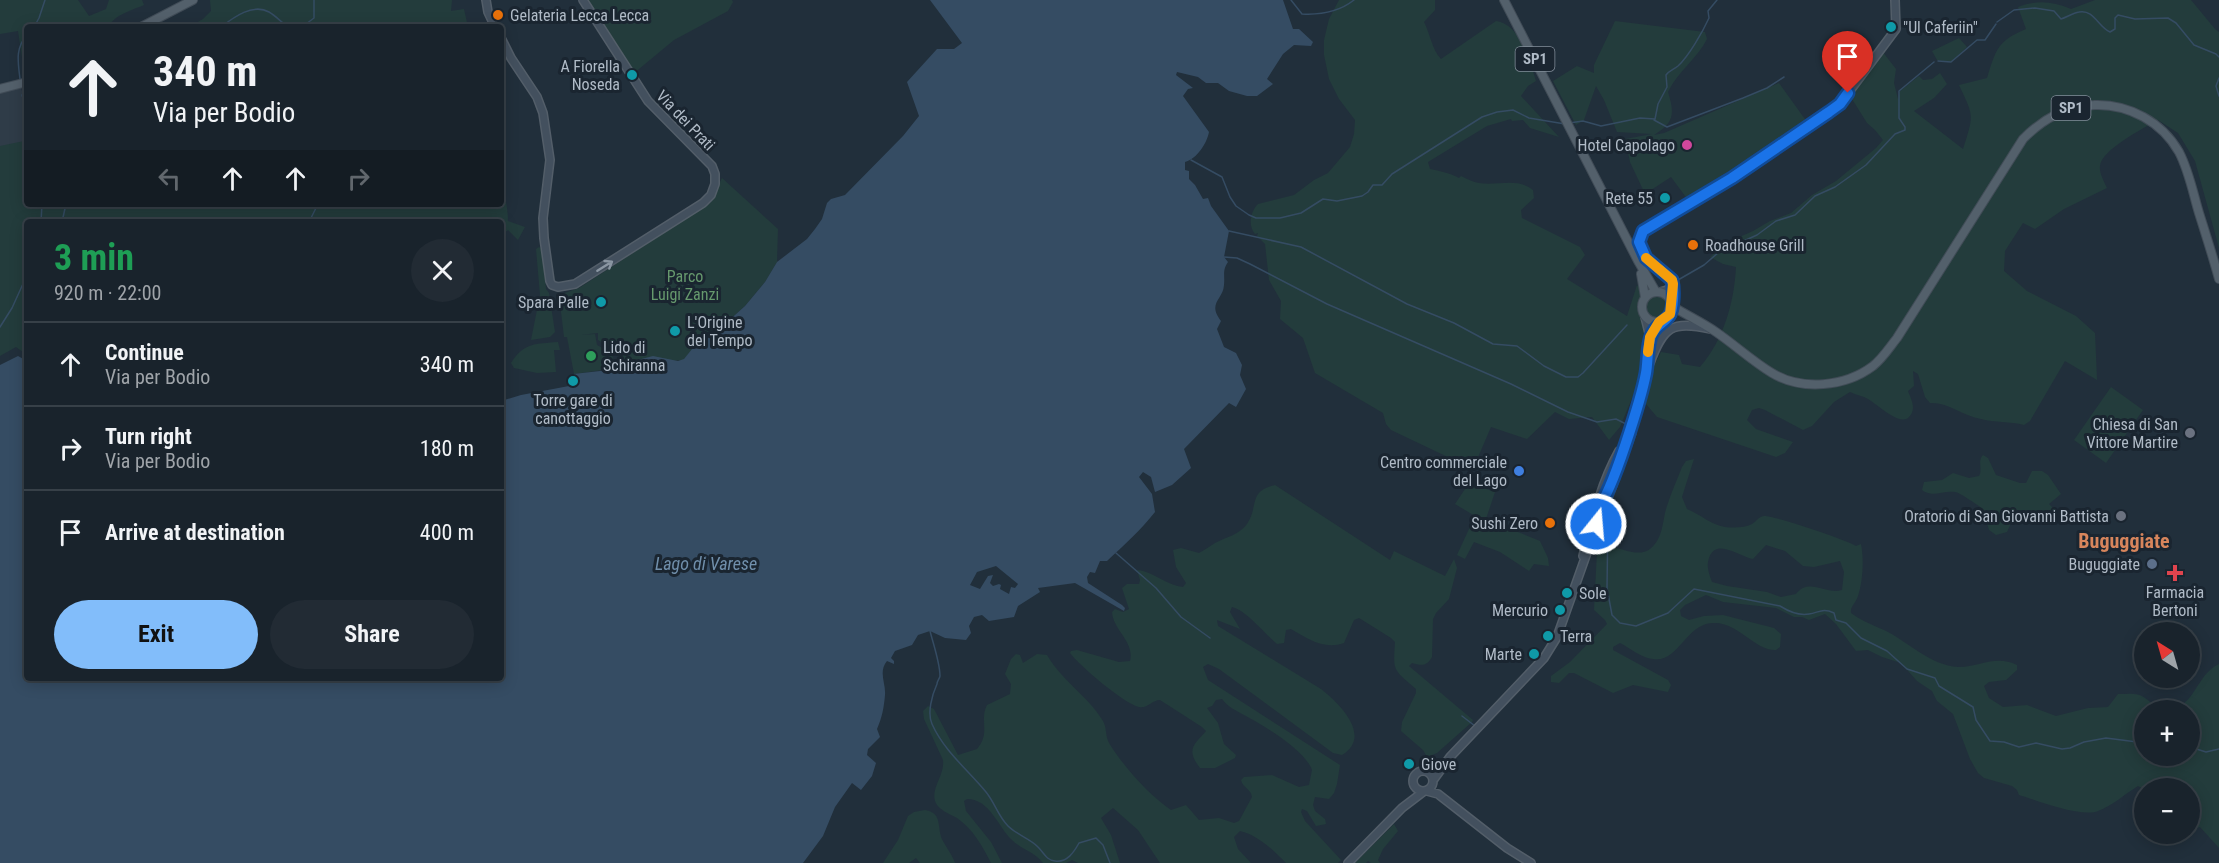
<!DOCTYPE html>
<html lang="en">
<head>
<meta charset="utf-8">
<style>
	body { margin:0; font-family:"Roboto Condensed",sans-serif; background:#222b34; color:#f1f3f6; height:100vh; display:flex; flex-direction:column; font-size:22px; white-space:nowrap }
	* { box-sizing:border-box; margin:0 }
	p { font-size:20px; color:#9fa4a9 }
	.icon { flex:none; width:33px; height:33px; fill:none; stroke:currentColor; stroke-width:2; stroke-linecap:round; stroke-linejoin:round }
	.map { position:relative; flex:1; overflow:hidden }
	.panel { position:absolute; left:24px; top:219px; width:480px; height:462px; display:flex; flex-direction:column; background:#19232c; border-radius:6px; box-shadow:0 3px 15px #0003,0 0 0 2px #374048 }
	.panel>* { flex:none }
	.banner { position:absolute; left:24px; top:24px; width:480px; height:183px; border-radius:6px; box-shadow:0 3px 15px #0003,0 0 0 2px #374048; background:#19232c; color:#f1f3f6; overflow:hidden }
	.needle { width:39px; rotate:323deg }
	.tools { position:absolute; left:2134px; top:622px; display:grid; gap:12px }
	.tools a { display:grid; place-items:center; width:66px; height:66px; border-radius:50%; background:#19232c; box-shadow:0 3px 15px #0003,0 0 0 2px #374048; font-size:30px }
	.pin { position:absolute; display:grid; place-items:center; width:51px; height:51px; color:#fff; margin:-62px -26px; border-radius:50% 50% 50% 0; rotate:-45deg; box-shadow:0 0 6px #0007 }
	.pin .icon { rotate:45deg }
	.me { position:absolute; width:66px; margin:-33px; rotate:17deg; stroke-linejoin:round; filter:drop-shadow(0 0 4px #0008) }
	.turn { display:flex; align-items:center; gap:21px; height:126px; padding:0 30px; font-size:27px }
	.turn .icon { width:78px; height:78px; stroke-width:2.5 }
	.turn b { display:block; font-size:42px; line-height:51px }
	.lanes { display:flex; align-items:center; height:57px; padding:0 30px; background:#0003; justify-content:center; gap:30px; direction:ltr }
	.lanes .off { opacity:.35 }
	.round { display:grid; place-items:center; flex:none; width:63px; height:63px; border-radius:32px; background:#222b34 }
	.summary { display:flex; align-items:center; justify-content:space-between; height:102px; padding:0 30px }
	h1 { font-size:36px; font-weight:700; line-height:45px; color:#1e9e55 }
	.button { display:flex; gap:12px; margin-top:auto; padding:12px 30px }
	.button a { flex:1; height:69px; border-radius:36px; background:#82bdfa; color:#111; font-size:24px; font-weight:700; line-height:69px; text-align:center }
	.button a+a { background:#222b34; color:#f1f3f6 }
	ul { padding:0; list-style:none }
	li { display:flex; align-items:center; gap:18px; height:84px; padding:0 30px; border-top:2px solid #374048 }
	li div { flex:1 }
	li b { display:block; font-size:22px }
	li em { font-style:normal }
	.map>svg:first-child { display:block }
	.airport { fill:#2f3c48 }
	.green { fill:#233c3c; fill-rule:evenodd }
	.water { fill:#354c63; fill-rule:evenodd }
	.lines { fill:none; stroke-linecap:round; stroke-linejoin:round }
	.stream { stroke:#354c63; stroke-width:1.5 }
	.secondary-casing { stroke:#535e69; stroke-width:10 }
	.primary-casing { stroke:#414c57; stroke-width:10 }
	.secondary { stroke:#43505e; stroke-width:7 }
	.primary { stroke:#53606b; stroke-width:8 }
	.oneway { stroke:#8a96a2 }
	.route-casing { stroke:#114b97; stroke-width:15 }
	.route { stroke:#1a73e8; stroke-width:10 }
	.slow { stroke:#f59e0b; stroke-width:10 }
	.food-dot { fill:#e8710a; stroke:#1a2530; stroke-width:2 }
	.culture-dot { fill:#0f9aa8; stroke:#1a2530; stroke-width:2 }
	.hotel-dot { fill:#d1479c; stroke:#1a2530; stroke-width:2 }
	.leisure-dot { fill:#2e9e5b; stroke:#1a2530; stroke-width:2 }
	.worship-dot { fill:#6b7280; stroke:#1a2530; stroke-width:2 }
	.shop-dot { fill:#3f7fe0; stroke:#1a2530; stroke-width:2 }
	.service-dot { fill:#5c6f8a; stroke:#1a2530; stroke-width:2 }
	.health-dot { fill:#e0444e; stroke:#1a2530; stroke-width:2 }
	.labels { text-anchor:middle; stroke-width:6; stroke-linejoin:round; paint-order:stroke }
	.shield { fill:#1a2530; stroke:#838e9a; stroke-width:1.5 }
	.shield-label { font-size:15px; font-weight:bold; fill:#b0bbc7 }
	.poi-label { font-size:16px; fill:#b0bbc7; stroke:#1a2530; text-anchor:end }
	.street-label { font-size:16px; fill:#b0bbc7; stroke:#1a2530 }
	.park-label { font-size:16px; fill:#66996d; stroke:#1a2530 }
	.water-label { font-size:18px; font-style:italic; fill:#708fab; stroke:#1a2530 }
	.quarter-label { font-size:20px; font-weight:bold; fill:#d7855c; stroke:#1a2530 }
</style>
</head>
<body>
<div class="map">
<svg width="2219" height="863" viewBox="0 0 2219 863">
	<rect width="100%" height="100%" fill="#212f3b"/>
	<path class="airport" d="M21 87 27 111V222L0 327V93Z"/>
	<path class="green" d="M0 0H78L89 16 106 9 109 0H142L144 5C133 10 113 15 109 27H27V71H24L18 31 0 34Z
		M210 0H452L451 11 464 9 468 27H189L203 19 211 11Z
		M587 0H732L733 2 728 11 674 40 633 74Z
		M1339 0H1435V10L1424 22C1430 33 1432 50 1441 59L1496 21C1520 24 1530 61 1536 81L1528 86 1521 96 1559 137 1530 128 1523 120 1512 121 1511 119 1487 126 1428 162 1430 169C1440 171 1450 173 1459 178L1461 176C1467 179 1473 182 1479 183 1498 186 1517 177 1533 190L1534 198 1521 210 1522 218 1580 247 1585 255 1567 279 1627 316 1637 285 1641 288 1639 306 1644 321 1646 336 1644 361 1655 364 1661 352 1679 355 1682 364 1700 367C1724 339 1734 303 1736 267L1723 264 1710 257 1726 243 1753 231 1770 221 1791 213 1812 195 1836 181 1876 148 1883 140 1875 130 1867 123 1852 99 1855 86 1882 51 1896 69 1894 83 1898 99 1900 91 1919 76 1923 80 1932 79 1940 73 1947 84 1934 98 1914 111 1963 149C1974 114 1974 117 1959 85L1987 78C1996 50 1997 41 2026 29L2018 7C2036 0 2052 1 2071 9L2095 0H2191L2215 29 2219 32V248L2195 161 2178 133 2158 120C2144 128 2101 150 2100 166 2099 173 2104 181 2107 188L2064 209 2035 229 2023 223 2005 251 2004 271 2027 291 2076 316 2095 333 2097 380 2065 361 2030 421 2024 425C2010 421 1995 423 1981 419 1963 416 1948 402 1930 403L1925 397 1918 374 1913 371 1914 386 1908 391C1911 399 1917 409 1909 417 1900 427 1877 404 1868 399 1863 396 1856 395 1850 392L1834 402 1812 426 1803 430 1765 410 1759 408 1752 410 1747 420 1756 429 1793 442 1785 453 1776 457 1657 417 1635 391 1620 427 1609 440 1592 417 1569 419 1555 412 1527 439 1491 427 1473 469 1391 430 1386 424 1383 413 1315 373 1303 338 1280 319 1281 301 1269 280 1265 244 1257 236 1258 233 1255 234C1248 226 1250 212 1258 204L1294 195 1314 180 1328 173 1350 147 1354 134 1355 120 1339 99 1329 79 1324 55V40L1329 19Z
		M1615 21 1705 32 1707 39C1697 59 1678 71 1668 92 1675 114 1674 123 1654 135L1664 133 1779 83 1807 122 1730 176 1688 200 1671 177 1645 194 1630 162 1625 139 1652 134 1617 132 1604 100 1596 86 1584 120 1576 125 1553 81 1577 66 1594 73V65Z
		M1959 38 1967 47 1951 62 1937 60 1932 51Z
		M27 137V204H501V175C503 192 508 205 508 221L525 227 518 240 508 230 501 236V222H27V355L16 347 0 356V146L24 141Z
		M722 178 778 229 777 262 765 282 745 306 716 332 696 344 684 360 623 364 615 350 598 340V333L581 335 595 334 597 345 611 353 617 368 574 374 567 337H564L559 295 579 288 710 203Z
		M539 247 542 249 546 289 549 293 555 332 550 337 531 340 540 295 536 249Z
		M1645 307a11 11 0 1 1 22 0a11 11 0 1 1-22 0Z
		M558 342 560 350H554L556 372 537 373 514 368 511 363C524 342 536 344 558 342Z
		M2111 387 2143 410 2106 463 2074 440Z
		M1983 455 1988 458 1996 475 2020 483H2026L2032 471H2042L2048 475 2061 494 2049 504 2058 513C2046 527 2034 523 2020 515L2012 521 2007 532 1996 535 1989 530 1983 509C1979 506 1959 492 1955 492 1943 490 1932 498 1922 490L1924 482 1942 480 1953 473 1969 478 1979 476C1983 470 1977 461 1983 455Z
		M1694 459 1682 497 1687 509C1700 514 1711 525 1725 527 1733 528 1745 528 1752 524 1757 521 1758 517 1764 516 1772 515 1847 540 1856 546L1861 544C1864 559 1863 581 1858 596 1856 603 1850 606 1851 613 1861 621 1876 626 1888 632 1910 644 1931 665 1958 667 1977 668 1995 654 2017 665V670L2006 680 1989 682 1984 686 1989 698 2003 707 2027 705 2056 716 2088 708 2108 707 2118 694C2127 694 2138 692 2145 698 2152 703 2157 708 2166 709 2195 710 2195 675 2219 664V848L2200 827 2190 830V789L2145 790 2138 786C2125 794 2112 806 2098 811 2082 818 2036 800 2019 795L2017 790 2012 786 1984 778 1978 773 1970 759 1953 714 1937 701 1932 691 1917 681 1901 663 1882 657 1868 650 1856 651 1836 624 1825 614 1809 620 1802 617H1794L1776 608 1723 602 1706 595 1685 605 1680 610 1681 616 1689 620 1704 616 1723 615 1774 628 1781 634 1780 647 1776 650C1755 651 1737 621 1713 623 1685 624 1679 663 1653 659 1641 658 1630 648 1620 643L1613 647V650L1668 680 1671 685 1668 692 1633 685 1613 693 1574 673H1569L1559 683 1551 682V676L1570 662 1607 624 1605 620 1594 610 1597 551C1611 538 1634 561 1650 549 1664 538 1662 520 1667 506 1671 493 1677 480 1682 467L1686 461ZM1766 545 1785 551 1803 566 1814 567 1840 561 1844 572 1842 590C1826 595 1809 577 1796 594L1781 597 1767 592 1727 586 1712 582C1709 574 1706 566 1709 558 1716 537 1740 557 1753 559ZM2145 711H2190V756H2145Z
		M1469 483 1495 492 1486 519 1540 541 1548 558 1549 566 1534 564 1529 571 1500 552 1474 542 1465 559 1457 555 1475 516 1455 504Z
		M1275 485 1390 560 1394 551 1445 576 1454 559 1457 568 1449 599 1436 613 1433 619 1432 657C1427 666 1422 666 1412 663L1409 666 1473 720 1472 722 1437 753 1427 757 1423 750 1401 731 1402 722 1416 693V689C1393 669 1393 672 1395 642L1391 638 1359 618 1354 620 1344 643C1324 650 1308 639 1291 629L1286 630 1284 643 1277 644C1265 634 1246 610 1232 607L1230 612 1240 629 1217 620 1218 626 1321 689C1339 703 1373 736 1342 755L1333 753 1219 669 1208 664 1203 667 1208 680 1340 765 1337 784 1334 793 1329 799 1315 797 1313 805 1315 811 1325 819 1326 824 1316 826 1307 811 1302 809 1301 812 1305 821 1341 860 1338 863H1286C1274 851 1258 835 1240 831L1234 837 1238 849 1251 863H1160L1138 830 1113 808 1101 818 1111 835 1120 863H1078L1072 860 1066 863H1043C1035 852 1022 850 1012 840 998 827 990 799 967 799L964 801 966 811 991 842 1002 863H991C983 847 973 829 957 818 950 814 938 810 935 801 931 787 945 775 943 760L924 719 923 711 928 706 934 709 958 755 977 749C991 733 979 720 987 705L1010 694 1011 684 1005 674 1011 659 1016 654 1020 655 1023 663 1037 654 1047 655C1062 681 1088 696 1103 721 1107 728 1105 735 1109 743 1124 767 1148 794 1171 810L1186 805 1199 820 1219 818 1234 823 1239 821 1252 797C1251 789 1243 788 1241 780L1244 777 1272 775 1299 787 1309 785 1312 770C1305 750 1263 725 1244 715 1235 710 1228 707 1222 699L1216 700 1212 706 1207 708 1218 723 1224 744 1236 755 1235 758 1215 768H1200C1185 749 1195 744 1206 731L1202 727 1160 700C1152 700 1147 709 1139 707 1123 703 1080 666 1070 653L1071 651 1077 650 1119 662 1130 661C1135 642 1113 630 1112 612L1115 609 1123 612 1129 609 1122 588 1127 584H1139L1140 580 1137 570C1150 570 1166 585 1183 587L1186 583 1176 567 1173 550 1181 548 1199 553C1205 550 1210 546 1215 543 1226 537 1239 535 1247 524 1259 506 1248 491 1275 485Z
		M925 810C944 813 936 829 943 841 947 849 952 854 955 863H920L916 858 909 863H883L898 840 908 816 914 812Z
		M1394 824 1398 831 1383 849 1378 860 1380 863H1371L1368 861 1366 863H1355Z"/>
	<path class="water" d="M930 0H1283L1293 29H1299L1313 42 1311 46 1294 45 1283 54 1267 79 1273 84 1257 96H1247L1229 91 1218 83H1206L1198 77 1177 72 1176 75 1193 88 1188 89 1183 96 1209 132C1207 143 1197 159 1185 162V170L1189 171V179L1195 185 1203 199 1208 198 1211 206 1229 231 1224 257 1228 262C1222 271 1225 275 1224 285 1223 300 1207 303 1221 321L1217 329 1224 347 1236 353 1242 365 1240 375 1246 389 1236 407 1229 403 1184 449 1191 468 1172 485 1155 492 1151 477 1143 472 1139 477 1152 494 1155 512C1141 530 1124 545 1107 561H1100L1095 573 1090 572 1087 577 1088 583 1122 605 1125 608 1124 611 1075 583 1038 588 1040 592 1018 606 1014 617 989 621 982 615 974 617 969 626 971 633 966 640 945 638 930 631 918 635 912 645 895 651 891 658 894 661V664L887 661C878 672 886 683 885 695 884 707 882 718 877 729L880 737 868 749 867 755 876 763 872 776 861 790 852 783 835 807 823 836 803 863H0V365L18 356 27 361V678H501V401L521 395 569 386 570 383 576 382 573 374 618 369V365L653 356 678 361 684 359 696 344 716 332 745 306 765 282 777 262 807 239 815 229 822 219 827 203 831 199 845 195 903 136 919 116 907 82 937 49H954L962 43ZM996 566 1018 584 1015 588 1011 587 1009 594 1000 589 1001 585 999 584 993 586 990 583 993 575 988 576 980 589 970 585 977 572Z"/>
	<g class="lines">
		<path class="stream" d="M1291 0 1302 14C1321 15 1339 12 1354 0
			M1997 22 2014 10 2035 8 2054 11 2061 19C2067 17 2073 13 2079 12 2094 9 2098 27 2110 32L2115 29V18L2118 15 2135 19 2168 18 2176 23 2194 45 2216 54 2219 57
			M34 27 39 18 45 0
			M221 27C234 17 253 3 269 12 276 16 281 22 288 27
			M302 27 314 18V0
			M1938 61 1951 62 1977 40H1985L1996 24
			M2219 78 2216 86 2219 96
			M20 79C18 62 15 48 27 35
			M22 95 27 111
			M1654 120 1667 127 1743 98 1767 88 1784 77
			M1569 123 1583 121 1601 126 1640 118 1655 119 1658 104 1667 87 1666 75C1670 70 1673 70 1678 66 1689 56 1703 31 1709 18L1708 11 1717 0
			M1191 160 1222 177 1230 197 1236 206 1249 215 1256 218H1280L1301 213 1323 199 1337 201 1362 196 1368 192 1373 185H1382L1392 174 1482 117 1497 112 1513 110 1529 118 1565 124
			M41 222 42 204
			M62 222 66 204
			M309 222 318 204
			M1229 231 1301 247 1407 304 1454 323 1493 344 1517 346 1544 366 1566 377H1578L1583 373 1627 325
			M1224 257 1237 258 1250 264 1327 304 1511 384 1568 412 1597 422 1616 419 1628 425
			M1678 280 1704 265 1719 252 1757 235 1776 221 1795 215 1815 196 1835 187 1866 165 1895 134 1905 130V127L1899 118V91L1934 62
			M0 327 12 308 27 275
			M1635 430 1636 434 1613 497 1608 517 1607 588 1612 615 1620 623 1636 626 1668 613 1694 589 1780 606C1788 611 1799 616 1809 614 1820 612 1823 608 1834 613L1836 620 1846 623 1861 638 1887 651 1907 669 1935 678 1939 686 1973 707 1976 720 1990 741 2004 742 2019 747 2036 743 2062 749 2070 748 2084 742 2106 738 2145 743
			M1116 553 1156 588 1181 617 1210 638
			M930 631C933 643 940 663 940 676 940 678 937 681 937 684 932 695 927 713 932 724 944 751 968 770 986 792 995 803 998 816 1008 826 1017 835 1031 839 1038 847 1044 853 1046 860 1055 861 1067 863 1074 852 1079 843L1096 838 1103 845 1110 863
			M1462 716 1475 726
			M2190 747 2206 752 2219 749"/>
		<g class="secondary-casing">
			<path id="secondary" d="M486 0 488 12 495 27
				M501 38 511 58 537 97 543 113 550 160 543 218 544 238 550 281 552 285 558 287 575 284 703 203 711 195 715 184V174L712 166 648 101 583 0
				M1660 292 1667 290 1673 284
				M1671 303 1672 280 1646 258 1639 242 1643 231 1732 179 1840 104 1896 29 1895 0
				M1650 337 1659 322
				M1650 363C1663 327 1672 320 1710 329
				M1583 556C1592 521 1601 483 1619 451
				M1413 781a10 10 0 1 1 20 0a10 10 0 1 1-20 0Z
				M1434 779 1450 757 1544 658 1557 637 1637 412 1646 373 1650 337 1645 317
				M1427 791 1438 794 1507 848 1531 863
				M1348 863 1402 808 1423 792"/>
		</g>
		<g class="primary-casing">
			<path id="primary" d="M1504 0 1638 261 1656 292
				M141 27 193 0
				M0 89 27 82
				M1641 274 1645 297
				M1642 307a15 15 0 1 1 30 0a15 15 0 1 1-30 0Z
				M1672 306C1686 315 1702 322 1716 332 1735 345 1752 361 1772 373 1802 391 1845 387 1873 366 1883 358 1889 348 1897 338L2023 139C2044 118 2066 106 2095 105 2129 104 2162 122 2179 152 2189 171 2193 193 2199 213 2206 235 2213 257 2219 279"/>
		</g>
		<use href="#secondary" class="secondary"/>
		<use href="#primary" class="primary"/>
	</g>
	<defs><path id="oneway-shaft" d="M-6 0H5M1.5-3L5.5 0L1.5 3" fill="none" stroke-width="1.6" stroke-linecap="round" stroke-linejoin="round" transform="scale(1.5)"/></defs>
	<use class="oneway" href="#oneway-shaft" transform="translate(605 266) rotate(-32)"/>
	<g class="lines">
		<g class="route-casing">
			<path id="route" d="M1596 524 1599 512 1597 508C1611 498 1642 395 1646 373 1648 362 1647 347 1651 336 1655 325 1663 324 1669 316 1674 309 1674 288 1672 280L1646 258 1639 242 1643 231 1732 178 1829 112 1840 104 1848 93"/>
		</g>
		<use href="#route" class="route"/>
		<path class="slow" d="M1646 258 1672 280 1673 284 1670 314 1659 322 1650 337 1648 352"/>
	</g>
	<g class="food-dot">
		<circle cx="498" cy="15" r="6"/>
		<circle cx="1693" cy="245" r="6"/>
		<circle cx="1550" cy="523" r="6"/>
	</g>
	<g class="culture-dot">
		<circle cx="1891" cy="27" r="6"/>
		<circle cx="632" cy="75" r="6"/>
		<circle cx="1665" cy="198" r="6"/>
		<circle cx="601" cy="302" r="6"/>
		<circle cx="675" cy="331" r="6"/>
		<circle cx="573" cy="381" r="6"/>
		<circle cx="1567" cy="593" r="6"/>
		<circle cx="1560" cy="610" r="6"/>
		<circle cx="1548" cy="636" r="6"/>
		<circle cx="1534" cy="654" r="6"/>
		<circle cx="1409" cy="764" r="6"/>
	</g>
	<circle class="hotel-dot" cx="1687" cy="145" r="6"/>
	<circle class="leisure-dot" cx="591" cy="356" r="6"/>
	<g class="worship-dot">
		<circle cx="2190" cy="433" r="6"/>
		<circle cx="2121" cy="516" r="6"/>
	</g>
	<circle class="shop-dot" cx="1519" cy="471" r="6"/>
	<circle class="service-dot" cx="2152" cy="564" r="6"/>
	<path class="health-dot" d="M2172 564h6v6h6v6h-6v6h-6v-6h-6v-6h6z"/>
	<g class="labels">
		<g class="shield">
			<rect x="1515.5" y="47" width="39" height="24" rx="4.5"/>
			<rect x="2051.5" y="96" width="39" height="24" rx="4.5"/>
		</g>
		<g class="shield-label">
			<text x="1535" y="64">SP1</text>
			<text x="2071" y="113">SP1</text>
		</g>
		<g class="poi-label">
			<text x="510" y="21" text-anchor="start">Gelateria Lecca Lecca</text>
			<text x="1903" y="33" text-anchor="start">"Ul Caferiin"</text>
			<text x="620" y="72">A Fiorella<tspan x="620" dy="18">Noseda</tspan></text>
			<text x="1675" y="151">Hotel Capolago</text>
			<text x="1653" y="204">Rete 55</text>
			<text x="1705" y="251" text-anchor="start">Roadhouse Grill</text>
			<text x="589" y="308">Spara Palle</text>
			<text x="687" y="328" text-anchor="start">L'Origine<tspan x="687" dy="18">del Tempo</tspan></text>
			<text x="603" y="353" text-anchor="start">Lido di<tspan x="603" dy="18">Schiranna</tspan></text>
			<text x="573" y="406" text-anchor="middle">Torre gare di<tspan x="573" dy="18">canottaggio</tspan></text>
			<text x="2178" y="430">Chiesa di San<tspan x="2178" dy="18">Vittore Martire</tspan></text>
			<text x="1507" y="468">Centro commerciale<tspan x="1507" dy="18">del Lago</tspan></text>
			<text x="2109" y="522">Oratorio di San Giovanni Battista</text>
			<text x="1538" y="529">Sushi Zero</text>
			<text x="2140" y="570">Buguggiate</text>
			<text x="2175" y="598" text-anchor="middle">Farmacia<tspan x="2175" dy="18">Bertoni</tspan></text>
			<text x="1579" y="599" text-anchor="start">Sole</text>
			<text x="1548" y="616">Mercurio</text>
			<text x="1560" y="642" text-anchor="start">Terra</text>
			<text x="1522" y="660">Marte</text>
			<text x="1421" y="770" text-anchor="start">Giove</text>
		</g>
		<g class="street-label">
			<text transform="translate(686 120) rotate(46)" y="6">Via dei Prati</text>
		</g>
		<g class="park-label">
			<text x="685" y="282">Parco<tspan x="685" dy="18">Luigi Zanzi</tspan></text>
		</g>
		<g class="water-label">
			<text x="706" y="570">Lago di Varese</text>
		</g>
		<g class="quarter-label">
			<text x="2124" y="548">Buguggiate</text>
		</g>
	</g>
</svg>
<div class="tools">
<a><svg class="needle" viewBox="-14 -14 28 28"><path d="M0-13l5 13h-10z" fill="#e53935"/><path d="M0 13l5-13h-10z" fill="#9fa4a9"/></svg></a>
<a>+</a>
<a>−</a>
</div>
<div class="pin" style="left:1848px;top:93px;background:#d93025"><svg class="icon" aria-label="arrive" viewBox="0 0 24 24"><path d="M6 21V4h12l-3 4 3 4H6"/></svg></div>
<svg class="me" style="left:1596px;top:524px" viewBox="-20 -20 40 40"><circle r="17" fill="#1a73e8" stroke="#fff" stroke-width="3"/><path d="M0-11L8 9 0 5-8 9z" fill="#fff"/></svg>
<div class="banner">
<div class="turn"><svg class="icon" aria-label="ahead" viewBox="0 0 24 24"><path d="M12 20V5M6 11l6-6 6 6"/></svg><div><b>340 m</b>Via per Bodio</div></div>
<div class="lanes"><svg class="icon off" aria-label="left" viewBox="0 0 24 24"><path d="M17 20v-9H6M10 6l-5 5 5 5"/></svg><svg class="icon" aria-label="ahead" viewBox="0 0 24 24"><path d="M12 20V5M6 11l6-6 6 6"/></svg><svg class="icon" aria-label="ahead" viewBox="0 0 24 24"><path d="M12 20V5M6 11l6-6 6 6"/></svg><svg class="icon off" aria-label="right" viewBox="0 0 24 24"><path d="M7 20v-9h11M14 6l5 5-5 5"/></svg></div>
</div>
<section class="panel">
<div class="summary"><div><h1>3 min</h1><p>920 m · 22:00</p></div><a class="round"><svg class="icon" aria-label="close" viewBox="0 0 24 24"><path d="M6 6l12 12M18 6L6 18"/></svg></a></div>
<ul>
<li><svg class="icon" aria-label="ahead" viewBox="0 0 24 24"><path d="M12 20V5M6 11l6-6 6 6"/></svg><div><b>Continue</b><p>Via per Bodio</p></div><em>340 m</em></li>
<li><svg class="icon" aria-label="right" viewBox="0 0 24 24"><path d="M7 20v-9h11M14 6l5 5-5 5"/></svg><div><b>Turn right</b><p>Via per Bodio</p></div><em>180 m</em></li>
<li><svg class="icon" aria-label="arrive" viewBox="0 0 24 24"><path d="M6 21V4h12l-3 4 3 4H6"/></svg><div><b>Arrive at destination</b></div><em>400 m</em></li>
</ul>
<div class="button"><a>Exit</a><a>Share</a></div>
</section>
</div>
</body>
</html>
